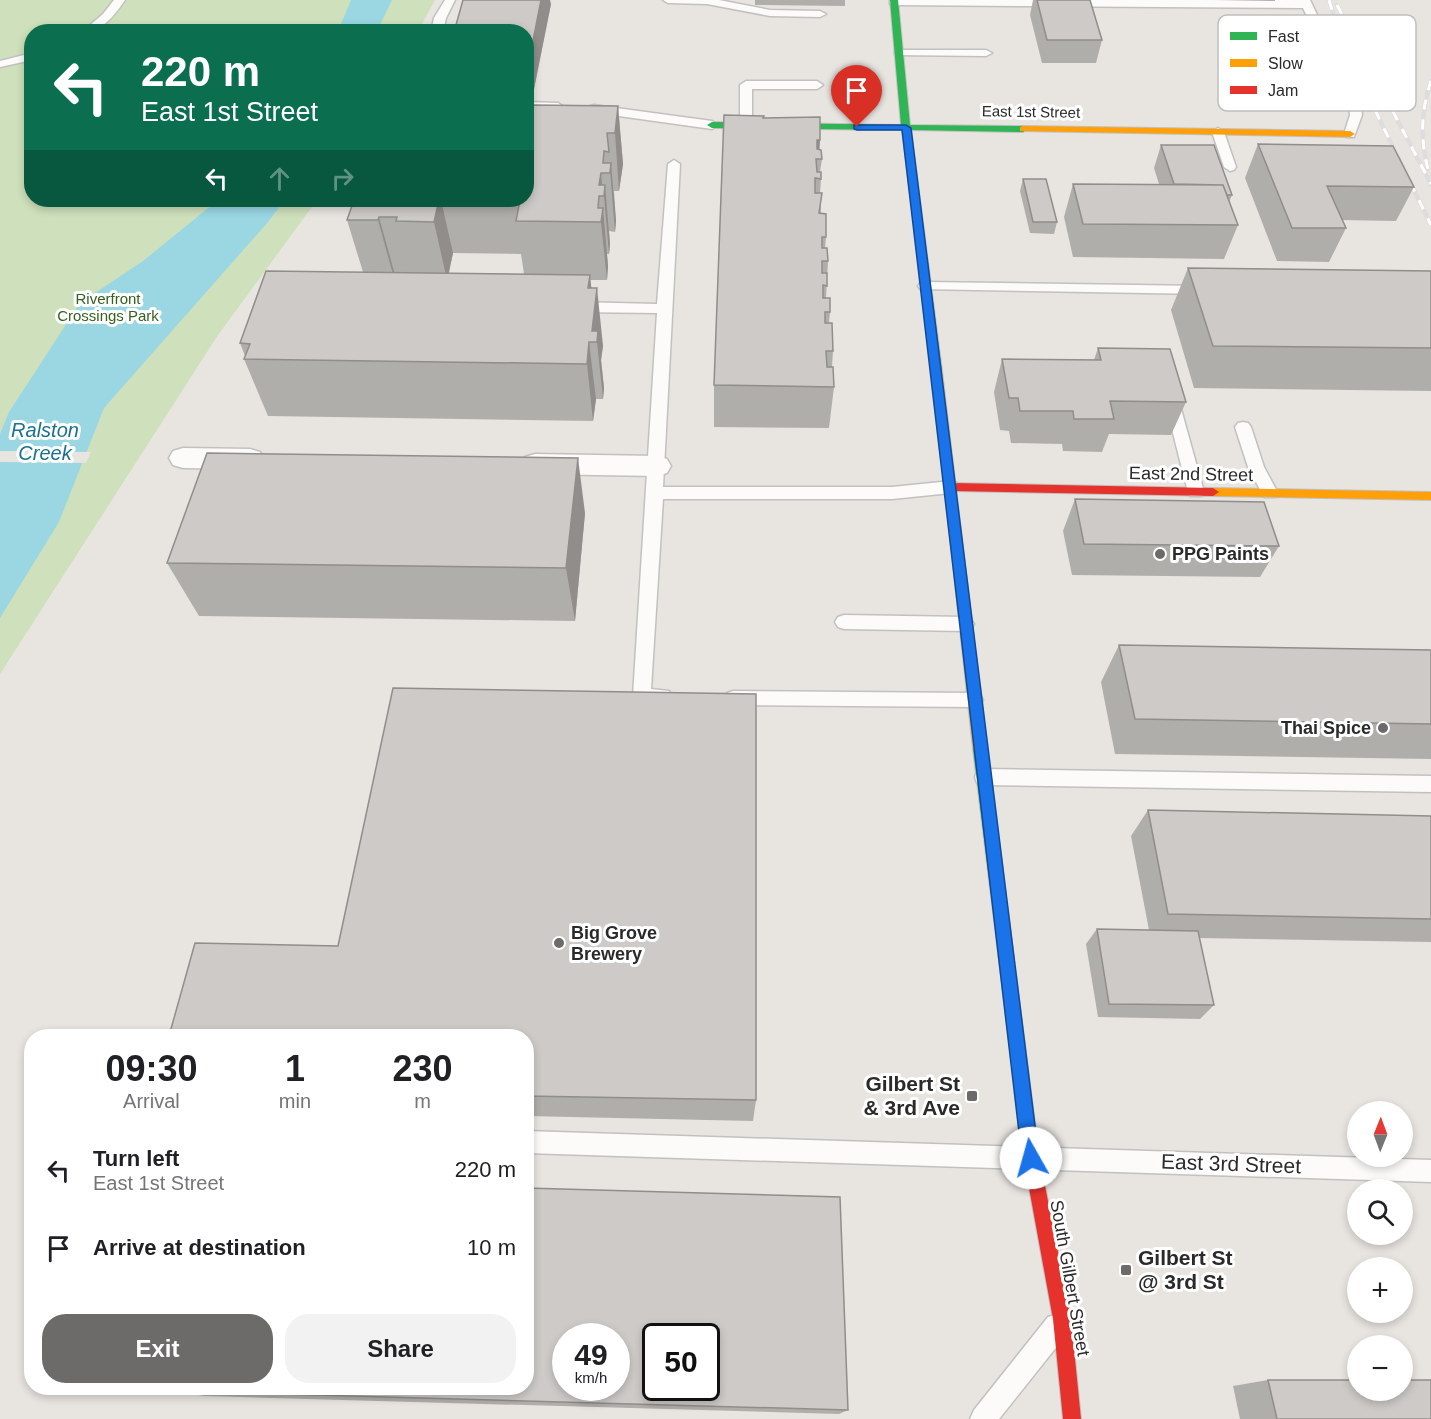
<!DOCTYPE html>
<html lang="en">
<head>
<meta charset="utf-8">
<style>
	body { margin:0; font-family:Helvetica,sans-serif; background:#f2f2f2; color:#202124; height:100vh; display:flex; flex-direction:column; font-size:22px; white-space:nowrap }
	* { box-sizing:border-box; margin:0 }
	p { font-size:20px; color:#757577 }
	.icon { flex:none; width:33px; height:33px; fill:none; stroke:currentColor; stroke-width:2; stroke-linecap:round; stroke-linejoin:round }
	.map { position:relative; flex:1; overflow:hidden }
	.details { position:absolute; left:24px; top:1029px; width:510px; height:366px; display:flex; flex-direction:column; background:#fff; border-radius:24px; box-shadow:0 3px 9px #0003 }
	.details>* { flex:none }
	.top-card { position:absolute; left:24px; top:24px; width:510px; height:183px; border-radius:24px; box-shadow:0 3px 9px #0003; background:#0b6e4f; color:#fff; overflow:hidden }
	.needle { width:39px; rotate:1deg }
	.tools { position:absolute; left:1347px; top:1101px; display:grid; gap:12px }
	.tools a { display:grid; place-items:center; width:66px; height:66px; border-radius:50%; background:#fff; box-shadow:0 3px 9px #0003; font-size:30px }
	.speed { position:absolute; left:552px; top:1323px; display:flex; gap:12px; font-size:30px; font-weight:700; text-align:center }
	.speed>* { display:grid; place-content:center; width:78px; height:78px; border-radius:50%; background:#fff; box-shadow:0 3px 9px #0003; line-height:1 }
	.speed small { font-size:15px; font-weight:400 }
	.speed .limit { border:3px solid #111; border-radius:9px; background:#fff; color:#111 }
	.pin { position:absolute; display:grid; place-items:center; width:51px; height:51px; color:#fff; margin:-62px -26px; border-radius:50% 50% 50% 0; rotate:-45deg; box-shadow:0 0 6px #0007 }
	.pin .icon { rotate:45deg }
	.me { position:absolute; width:66px; margin:-33px; rotate:353deg; stroke-linejoin:round; filter:drop-shadow(0 0 4px #0008) }
	.turn { display:flex; align-items:center; gap:21px; height:126px; padding:0 18px; font-size:27px }
	.turn .icon { width:78px; height:78px; stroke-width:2.5 }
	.turn b { display:block; font-size:42px; line-height:51px }
	.lanes { display:flex; align-items:center; height:57px; padding:0 18px; background:#0003; justify-content:center; gap:30px; direction:ltr }
	.lanes .off { opacity:.35 }
	.eta { display:flex; justify-content:space-evenly; align-items:center; height:102px; text-align:center }
	.eta b { font-size:36px; font-weight:600; line-height:42px }
	.action { display:flex; gap:12px; margin-top:auto; padding:12px 18px }
	.action a { flex:1; height:69px; border-radius:24px; background:#6c6b6a; color:#fff; font-size:24px; font-weight:600; line-height:69px; text-align:center }
	.action a+a { background:#f2f2f2; color:#202124 }
	ul { padding:0; list-style:none }
	li { display:flex; align-items:center; gap:18px; height:78px; padding:0 18px }
	li div { flex:1 }
	li b { display:block; font-size:22px }
	li em { font-style:normal }
	.map>svg:first-child { display:block }
	.green { fill:#cfe0bc }
	.water { fill:#9ad7e3 }
	.pier { fill:#e8e4e0 }
	.lines { fill:none; stroke-linecap:round; stroke-linejoin:round }
	.lane-casing { stroke:#c2c1c1; stroke-width:3 }
	.street-casing { stroke:#c2c1c1; stroke-width:3 }
	.fast-casing { stroke:#c2c1c1; stroke-width:2 }
	.slow-casing { stroke:#c2c1c1; stroke-width:2 }
	.jam-casing { stroke:#c2c1c1; stroke-width:2 }
	.lane { fill:#fcfbfa; fill-rule:evenodd }
	.street { fill:#fcfbfa; fill-rule:evenodd }
	.fast { fill:#30b455; fill-rule:evenodd }
	.slow { fill:#ff9f0a; fill-rule:evenodd }
	.jam { fill:#e5322d; fill-rule:evenodd }
	.rail-casing { stroke:#ddddde; stroke-width:4.5 }
	.rail { stroke:#fff; stroke-width:3; stroke-dasharray:10; stroke-linecap:butt }
	.wall { fill:#b0aeab; fill-rule:evenodd }
	.shaded-wall { fill:#908d8b }
	.building { fill:#cdcac7; stroke:#908d8b; stroke-width:1.5; fill-rule:evenodd }
	.route { fill:#1a73e8; stroke:#114b97; stroke-width:1.5 }
	.poi-dot { fill:#6c6b6a; stroke:#fff; stroke-width:2 }
	.labels { text-anchor:middle; stroke-width:6; stroke-linejoin:round; paint-order:stroke }
	.far-street-label { font-size:15px; fill:#2a2a2a; stroke:#fff }
	.far-park-label { font-size:15px; fill:#346020; stroke:#fff }
	.street-label { font-size:18px; fill:#2a2a2a; stroke:#fff }
	.poi-label { font-size:18px; font-weight:bold; fill:#2a2a2a; stroke:#fff; text-anchor:start }
	.water-label { font-size:20px; font-style:italic; fill:#19728f; stroke:#fff }
	.near-poi-label { font-size:21px; font-weight:bold; fill:#2a2a2a; stroke:#fff; text-anchor:end }
	.near-street-label { font-size:21px; fill:#2a2a2a; stroke:#fff }
	.key { fill:#fff; stroke:#bfbfbf; stroke-width:1.5 }
	.key-label { font-size:16px; fill:#2a2a2a }
</style>
</head>
<body>
<div class="map">
<svg width="1431" height="1419" viewBox="0 0 1431 1419">
	<rect width="100%" height="100%" fill="#e8e4e0"/>
	<path class="green" d="M0 0H435L418 31 32 32V200H317L218 335 0 674Z"/>
	<path class="water" d="M351 0H392L377 31H338Z
		M218 200H285L268 222 104 408 59 522 0 618V434L9 412 80 303 143 261Z"/>
	<path class="pier" d="M0 451 91 452 86 463 0 462Z"/>
	<g class="lines">
		<g class="lane-casing">
			<path id="lane" d="M114 0H125C114 16 102 32 82 32L103 14Z
				M445 0H455L446 18 443 32H431L434 18Z
				M663 0H719L770 10 820 11 826 14 820 17 770 16 707 4 668 3Z
				M890 0H1310L1361 106 1362 115 1354 137H1346L1344 134 1350 115 1349 106 1303 8 894 5 890 4Z
				M899 50H986L992 53 986 56 895 55V51Z
				M32 53V60L0 67V61Z
				M746 81H817L823 85 817 89H752V126L746 130 740 126V85Z
				M526 102 558 103 564 107 558 111 526 110Z
				M594 105 712 121 718 125 712 129 590 112V106Z
				M1218 128 1224 132 1236 167 1234 170 1230 171 1224 167 1212 132Z
				M674 160 680 164 663 487H892L951 481 957 483 959 487 957 491 951 493 892 499H663L651 689 669 691 672 696 669 701C659 705 646 705 636 701L633 696 657 313 575 312 568 307 575 302 657 304 668 164Z
				M925 282 1202 286 1209 290 1202 294 920 289 918 286 920 283Z
				M1171 393 1178 398 1204 492 1202 496H1190L1188 492 1164 398Z
				M1243 422 1248 423 1251 427 1264 467 1278 493 1276 497H1264L1248 467 1235 427 1238 423Z
				M844 615 965 617 971 619 974 624 971 629 965 631 844 629 838 627 835 622 838 617Z
				M733 691 974 693 980 695 983 700 980 705 974 707 733 705 727 703 724 698 727 693Z
				M984 769 1431 776V792L984 785 977 783 975 777 977 771Z
				M526 1131 1431 1160V1182L526 1153Z
				M1057 1314 1066 1317 1069 1326 1066 1335 999 1419H970L974 1410 1048 1317Z"/>
		</g>
		<g class="street-casing">
			<path id="street" d="M183 448 250 449 260 452 264 459 260 466 250 469 183 468 173 465 169 458 173 451Z
				M535 454 657 456 667 459 671 466 667 473 657 476 535 474 525 471 521 464 525 457Z"/>
		</g>
		<g class="fast-casing">
			<path id="fast" d="M890 0H898L910 125 1023 126 1028 129 1023 132 911 130 942 371 937 375 932 371 902 130 712 128 707 125 712 122 901 125Z
				M980 743 985 745 987 749 1039 1155 1037 1161 1031 1163 1025 1161 1023 1155 973 749 975 745Z"/>
		</g>
		<g class="slow-casing">
			<path id="slow" d="M1023 126 1350 131 1355 134 1350 137 1020 131V127Z
				M937 367 942 371 987 749 985 753 980 755 975 753 973 749 932 371Z
				M1213 488 1431 492V500L1213 496 1207 492Z"/>
		</g>
		<g class="jam-casing">
			<path id="jam" d="M951 483 1213 488 1219 492 1213 496 951 491 945 487Z
				M1031 1147 1037 1149 1039 1155 1071 1319 1081 1419H1063L1053 1319 1023 1155 1025 1149Z"/>
		</g>
		<use href="#lane" class="lane"/>
		<use href="#street" class="street"/>
		<use href="#fast" class="fast"/>
		<use href="#slow" class="slow"/>
		<use href="#jam" class="jam"/>
		<g class="rail-casing">
			<path id="rail" d="M1329 0 1341 40 1431 225
				M1337 5 1431 184
				M1428 169C1420 139 1421 110 1431 81"/>
		</g>
		<use href="#rail" class="rail"/>
	</g>
	<path class="wall" d="M755 0H845V6L755 5Z
		M1033 0H1090L1102 40 1096 63H1042L1030 15Z
		M1214 0H1275V1Z
		M551 4 534 89H526V32Z
		M1261 38 1317 81 1307 104H1271L1252 61Z
		M618 106 623 164 619 191H614L616 221 615 232 609 231 610 244 609 254H607L608 266 607 280H590L603 346 601 360 604 388 603 399H596L593 421 268 416 244 359 245 356 240 343 363 272 347 220 354 200H526L529 127ZM453 253 521 254 524 274 449 273Z
		M764 118 820 149 822 159 820 172 821 179 820 193 821 213 826 237 825 248 828 261 826 298 830 312 829 323 833 351 832 367 834 387 829 428 714 427V385Z
		M1258 144 1414 187 1396 221 1342 220 1346 228 1329 262 1277 261 1245 178Z
		M1161 145 1232 195 1229 202 1238 225 1224 259 1073 257 1064 217 1073 184H1159L1154 168Z
		M1023 179 1057 222 1054 234 1030 233 1020 191Z
		M1188 268 1431 271V391L1194 388 1171 310Z
		M1098 348 1186 402 1171 435 1109 434 1102 452 1063 451 1062 444 1011 443 1009 431 1000 430 994 392 1002 359 1094 360Z
		M1075 499 1279 546 1260 577 1072 575 1063 531Z
		M585 513 575 621 199 616 167 563Z
		M1119 645 1431 650V759L1115 754 1101 682Z
		M1148 810 1431 816V942L1199 938 1214 1005 1200 1019 1098 1017 1086 944 1097 929 1149 930 1131 836Z
		M338 946 756 1100 753 1121 526 1116V1036Z
		M1268 1380 1431 1419H1240L1233 1386Z
		M171 1391 848 1410 839 1414 205 1396Z"/>
	<path class="shaded-wall" d="M541 0H550L551 4 534 89 530 56Z
		M618 106 623 164 619 191 615 133Z
		M607 133 610 171 611 163 616 221 615 232Z
		M817 140H820L819 159H816Z
		M601 173 603 196 599 185Z
		M605 185 610 244 609 254 604 196Z
		M439 200H441L453 253 447 280 434 222Z
		M603 208 608 266 607 280 601 222Z
		M379 217 395 275 394 278 378 220Z
		M590 275 594 315 597 288 603 346 601 360 604 388 603 399 597 342 592 331 588 288Z
		M589 342 596 399 593 421 587 364Z
		M578 458 585 513 575 621 566 568Z"/>
	<path class="building" d="M463 0H541L530 56H526V32H454Z
		M1037 0H1090L1102 40H1047Z
		M533 105 618 106 615 133H607L609 152 604 151 603 163H611L610 173H601L599 185H605L604 196H599L598 208H603L601 222 516 221 520 200H526V127H529Z
		M724 115 764 116 763 118 820 117V140H817V149L821 150 822 159H816L817 172H821V179L815 178V193H822L819 213 826 214V237H822V248H827L828 261H822V273H827V286L823 285V298H830V312H825V323H832L833 351H826L827 367H833L834 387 714 385Z
		M1258 144 1393 146 1414 187 1327 186 1346 228H1292Z
		M1161 145H1214L1232 195H1227L1223 185 1174 184Z
		M1023 179H1046L1057 222H1033Z
		M1073 184 1223 185 1238 225 1083 224Z
		M354 200H439L434 222 396 221 397 217H379L378 220H347Z
		M1188 268 1431 271V348L1213 346Z
		M266 271 590 275 588 288H597L592 331H598L597 342H589L587 364 244 359 250 344 240 343Z
		M1098 348 1170 349 1186 402 1110 401 1114 419H1074L1073 411H1020L1018 398H1009L1002 359 1101 360Z
		M207 453 578 458 566 568 167 563Z
		M1075 499 1264 502 1279 546 1084 544Z
		M1119 645 1431 650V724L1135 719Z
		M393 688 756 694V1100L526 1096V1036H169L195 943 338 946Z
		M1148 810 1431 816V919L1168 914Z
		M1097 929 1198 931 1214 1005 1109 1004Z
		M526 1188 840 1197 848 1410 171 1391 172 1388H526ZM566 1336H616V1388H566ZM656 1336H706V1388H656Z
		M1268 1380H1358V1390H1402V1380H1431V1419H1277Z"/>
	<path class="route" d="M854 125H906L911 128 1039 1158 1037 1164 1031 1166 1025 1164 1022 1158 902 130H857L854 129Z"/>
	<g class="poi-dot">
		<circle cx="1160" cy="554" r="6"/>
		<circle cx="1383" cy="728" r="6"/>
		<circle cx="559" cy="943" r="6"/>
		<rect x="966" y="1090" width="12" height="12" rx="3"/>
		<rect x="1120" y="1264" width="12" height="12" rx="3"/>
	</g>
	<g class="labels">
		<g class="far-street-label">
			<text transform="translate(1031 112) rotate(1)" y="5">East 1st Street</text>
		</g>
		<g class="far-park-label">
			<text x="108" y="304">Riverfront<tspan x="108" dy="17">Crossings Park</tspan></text>
		</g>
		<g class="street-label">
			<text transform="translate(1191 474) rotate(1)" y="6">East 2nd Street</text>
			<text transform="translate(1070 1278) rotate(80)" y="6">South Gilbert Street</text>
		</g>
		<g class="poi-label">
			<text x="1172" y="560">PPG Paints</text>
			<text x="1371" y="734" text-anchor="end">Thai Spice</text>
			<text x="571" y="939">Big Grove<tspan x="571" dy="21">Brewery</tspan></text>
		</g>
		<g class="water-label">
			<text x="45" y="437">Ralston<tspan x="45" dy="23">Creek</tspan></text>
		</g>
		<g class="near-poi-label">
			<text x="960" y="1091">Gilbert St<tspan x="960" dy="24">&amp; 3rd Ave</tspan></text>
			<text x="1138" y="1265" text-anchor="start">Gilbert St<tspan x="1138" dy="24">@ 3rd St</tspan></text>
		</g>
		<g class="near-street-label">
			<text transform="translate(1231 1164) rotate(2)" y="7">East 3rd Street</text>
		</g>
	</g>
	<rect x="1218" y="15" width="198" height="96" rx="9" class="key"/>
	<rect x="1230" y="32" width="27" height="8" fill="#30b455"/>
	<rect x="1230" y="59" width="27" height="8" fill="#ff9f0a"/>
	<rect x="1230" y="86" width="27" height="8" fill="#e5322d"/>
	<g class="key-label">
		<text x="1268" y="42">Fast</text>
		<text x="1268" y="69">Slow</text>
		<text x="1268" y="96">Jam</text>
	</g>
</svg>
<div class="tools">
<a><svg class="needle" viewBox="-14 -14 28 28"><path d="M0-13l5 13h-10z" fill="#e53935"/><path d="M0 13l5-13h-10z" fill="#757577"/></svg></a>
<a><svg class="icon" aria-label="search" viewBox="0 0 24 24"><circle cx="10" cy="10" r="6"/><path d="M15 15l6 6"/></svg></a>
<a>+</a>
<a>−</a>
</div>
<div class="speed"><div>49<small>km/h</small></div><div class="limit">50</div></div>
<div class="pin" style="left:857px;top:127px;background:#d93025"><svg class="icon" aria-label="arrive" viewBox="0 0 24 24"><path d="M6 21V4h12l-3 4 3 4H6"/></svg></div>
<svg class="me" style="left:1031px;top:1158px" viewBox="-20 -20 40 40"><circle r="19" fill="#fff"/><path d="M0-13L10 11 0 6-10 11z" fill="#1a73e8"/></svg>
<div class="top-card">
<div class="turn"><svg class="icon" aria-label="left" viewBox="0 0 24 24"><path d="M17 20v-9H6M10 6l-5 5 5 5"/></svg><div><b>220 m</b>East 1st Street</div></div>
<div class="lanes"><svg class="icon" aria-label="left" viewBox="0 0 24 24"><path d="M17 20v-9H6M10 6l-5 5 5 5"/></svg><svg class="icon off" aria-label="ahead" viewBox="0 0 24 24"><path d="M12 20V5M6 11l6-6 6 6"/></svg><svg class="icon off" aria-label="right" viewBox="0 0 24 24"><path d="M7 20v-9h11M14 6l5 5-5 5"/></svg></div>
</div>
<section class="details">
<div class="eta">
<div><b>09:30</b><p>Arrival</p></div>
<div><b>1</b><p>min</p></div>
<div><b>230</b><p>m</p></div>
</div>
<ul>
<li><svg class="icon" aria-label="left" viewBox="0 0 24 24"><path d="M17 20v-9H6M10 6l-5 5 5 5"/></svg><div><b>Turn left</b><p>East 1st Street</p></div><em>220 m</em></li>
<li><svg class="icon" aria-label="arrive" viewBox="0 0 24 24"><path d="M6 21V4h12l-3 4 3 4H6"/></svg><div><b>Arrive at destination</b></div><em>10 m</em></li>
</ul>
<div class="action"><a>Exit</a><a>Share</a></div>
</section>
</div>
</body>
</html>
